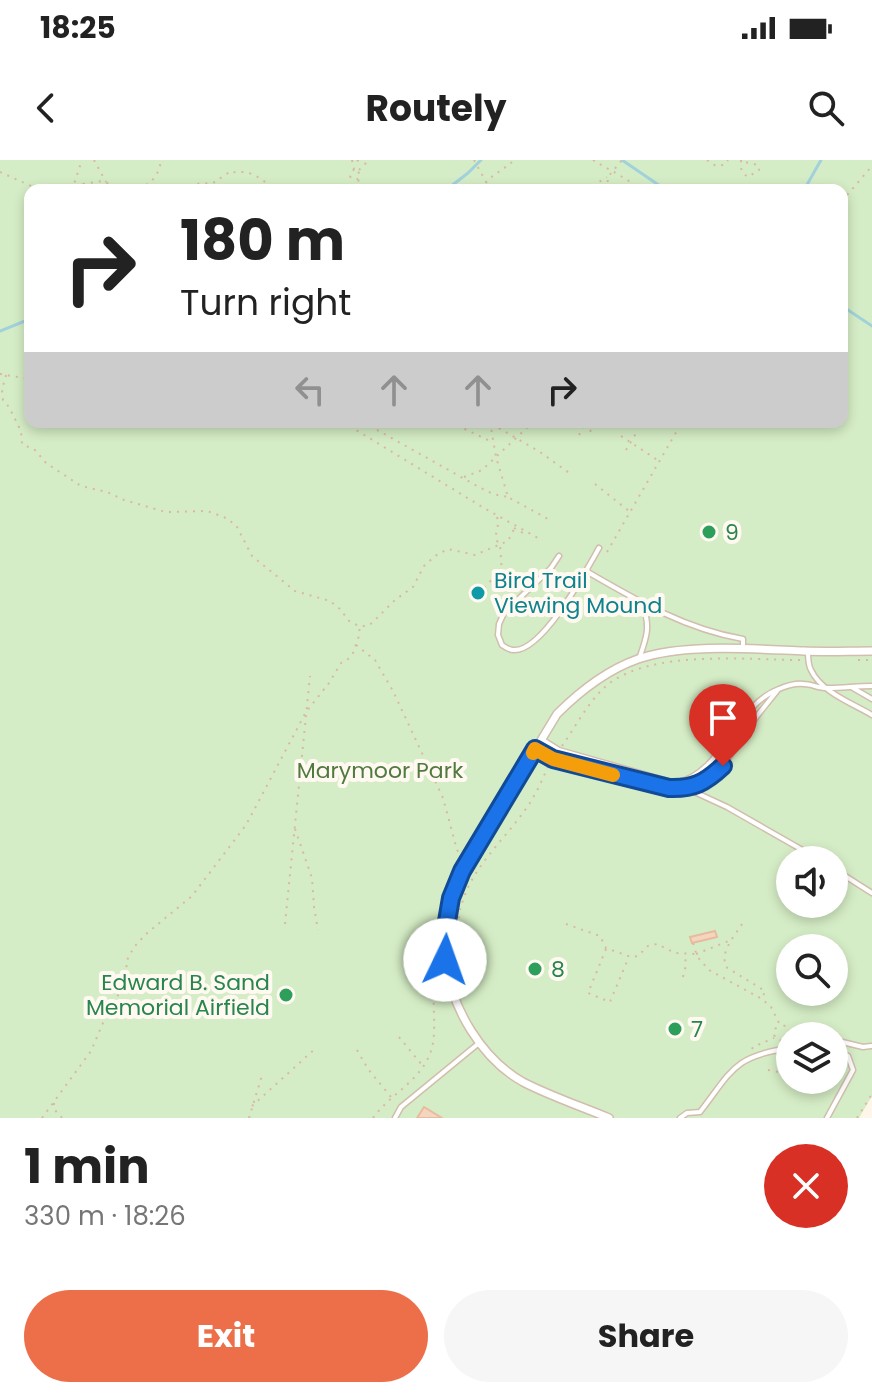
<!DOCTYPE html>
<html lang="en">
<head>
<meta charset="utf-8">
<style>
	body { margin:0; font-family:Poppins,sans-serif; background:#f6f6f6; color:#222; height:100vh; display:flex; flex-direction:column; font-size:30px; white-space:nowrap }
	* { box-sizing:border-box; margin:0 }
	p { font-size:26px; color:#767676 }
	.icon { flex:none; width:44px; height:44px; fill:none; stroke:currentColor; stroke-width:2; stroke-linecap:round; stroke-linejoin:round }
	.map { position:relative; height:958px; overflow:hidden }
	.details { display:flex; flex-direction:column; background:#fff; flex:1 }
	.details>* { flex:none }
	.top-card { position:absolute; left:24px; top:24px; width:824px; height:244px; border-radius:16px; box-shadow:0 4px 12px #0003; background:#fff; color:#222; overflow:hidden }
	.tools { position:absolute; left:776px; top:686px; display:grid; gap:16px }
	.tools a { display:grid; place-items:center; width:72px; height:72px; border-radius:50%; background:#fff; box-shadow:0 4px 12px #0003; font-size:40px }
	.pin { position:absolute; display:grid; place-items:center; width:68px; height:68px; color:#fff; margin:-82px -34px; border-radius:50% 50% 50% 0; rotate:-45deg; box-shadow:0 0 8px #0007 }
	.pin .icon { rotate:45deg }
	.me { position:absolute; width:88px; margin:-44px; rotate:3deg; stroke-linejoin:round; filter:drop-shadow(0 0 6px #0008) }
	.turn { display:flex; align-items:center; gap:28px; height:168px; padding:0 24px; font-size:36px }
	.turn .icon { width:104px; height:104px; stroke-width:2.5 }
	.turn b { display:block; font-size:56px; line-height:68px }
	.lanes { display:flex; align-items:center; height:76px; padding:0 24px; background:#0003; justify-content:center; gap:40px; direction:ltr }
	.lanes .off { opacity:.35 }
	.round { display:grid; place-items:center; flex:none; width:84px; height:84px; border-radius:42px; background:#f6f6f6 }
	.head { display:flex; align-items:center; justify-content:space-between; height:136px; padding:0 24px }
	h1 { font-size:48px; font-weight:700; line-height:60px }
	.cta { display:flex; gap:16px; margin-top:auto; padding:16px 24px }
	.cta a { flex:1; height:92px; border-radius:48px; background:#ed6f49; color:#fff; font-size:32px; font-weight:700; line-height:92px; text-align:center }
	.cta a+a { background:#f6f6f6; color:#222 }
	.status { display:flex; justify-content:space-between; align-items:center; height:56px; padding:0 40px; background:#fff; direction:ltr }
	.status svg { height:22px; fill:currentColor }
	header { display:flex; justify-content:space-between; align-items:center; height:104px; padding:0 24px; background:#fff; font-size:36px; font-weight:700 }
	.map>svg:first-child { display:block }
	.green { fill:#d5edc6; fill-rule:evenodd }
	.lines { fill:none; stroke-linecap:round; stroke-linejoin:round }
	.stream { stroke:#a1d2db; stroke-width:3 }
	.building { fill:#f4d5bf; stroke:#e8bb9f; stroke-width:2 }
	.service-casing { stroke:#d1bead; stroke-width:7 }
	.minor-casing { stroke:#d1bead; stroke-width:10 }
	.path { stroke:#dab8a1; stroke-width:2; stroke-dasharray:2 6; stroke-linecap:butt }
	.service { stroke:#fff; stroke-width:4 }
	.minor { stroke:#fff; stroke-width:7 }
	.route-casing { stroke:#114b97; stroke-width:20 }
	.route { stroke:#1a73e8; stroke-width:14 }
	.slow { stroke:#f59e0b; stroke-width:14 }
	.leisure-dot { fill:#2e9e5b; stroke:#fff9f1; stroke-width:3 }
	.culture-dot { fill:#0f9aa8; stroke:#fff9f1; stroke-width:3 }
	.labels { text-anchor:middle; stroke-width:8; stroke-linejoin:round; paint-order:stroke }
	.leisure-label { font-size:22px; fill:#27864d; stroke:#fff9f1; text-anchor:start }
	.culture-label { font-size:22px; fill:#0d838f; stroke:#fff9f1; text-anchor:start }
	.park-label { font-size:22px; fill:#507a3f; stroke:#fff9f1 }
</style>
</head>
<body>
<div class="status"><b>18:25</b><svg viewBox="0 0 49 12"><path d="M0 12V9h3v3zM5 12V6h3v6zM10 12V3h3v9zM15 12V0h3v12zM26 1h20v11H26zM47 4h2v5h-2z"/></svg></div>
<header><svg class="icon" aria-label="back" viewBox="0 0 24 24"><path d="M15 5l-7 7 7 7"/></svg>Routely<svg class="icon" aria-label="search" viewBox="0 0 24 24"><circle cx="10" cy="10" r="6"/><path d="M15 15l6 6"/></svg></header>
<div class="map">
<svg width="872" height="958" viewBox="0 0 872 958">
	<rect width="100%" height="100%" fill="#fdf6e9"/>
	<path class="green" d="M0 0H872V936L859 958H0ZM30 30H842V262H30ZM790 700H834V744H790ZM790 788H834V832H790ZM790 876H834V920H790Z"/>
	<g class="lines">
		<path class="stream" d="M622 0 666 30
			M446 30 468 13 481 0
			M804 30 821 0
			M842 146 872 166
			M0 171 30 159"/>
	</g>
	<path class="building" d="M715 771 717 777 692 783 690 777Z
		M424 947 442 958H417Z"/>
	<g class="lines">
		<g class="service-casing">
			<path id="service" d="M559 396 551 408 504 453 499 464 498 475 502 485C505 487 509 490 513 490 542 493 586 411 599 388
				M586 411C636 440 685 469 743 479V488
				M808 491C808 497 808 505 811 510 821 532 852 543 872 555
				M639 499C646 479 651 467 643 447
				M853 528 872 539
				M543 580 559 590 675 623C726 612 733 546 779 529 786 526 797 523 804 524 812 524 820 529 828 528 843 528 857 526 872 526
				M535 589 553 599 583 608 669 628 687 629 708 620 723 606 757 556 777 531
				M675 623 727 647 820 700
				M834 709 872 733
				M409 807 445 800
				M820 876H821
				M834 880 863 887 871 886
				M395 958 401 947 479 883
				M680 958 687 953 700 952C732 911 733 896 790 888
				M827 958 853 910 848 896 834 888"/>
		</g>
		<g class="minor-casing">
			<path id="minor" d="M609 958C580 946 550 936 523 922 482 899 451 848 446 801 442 770 451 740 462 711L557 554C580 531 607 510 638 499 684 483 755 489 804 491 827 492 849 491 872 491"/>
		</g>
		<path class="path" d="M94 0 106 22
			M352 0 354 9 359 10 358 19 361 30
			M357 0 363 5
			M474 0 486 22C495 13 505 9 514 0
			M593 0C609 10 627 18 641 30
			M707 0 716 6 724 5 728 0
			M741 0C741 8 740 12 748 17L759 10 758 5 741 1
			M354 9 350 16 351 18 358 19
			M359 10 369 0
			M0 12 40 30
			M83 24 102 21 122 29 130 30 146 26 158 30
			M146 25C155 20 160 10 161 0
			M74 29 83 24 92 30
			M72 30 82 0
			M183 30 193 24 213 23 231 11C235 13 239 12 244 12 254 13 267 22 273 30
			M483 30 486 22 498 30
			M586 30 607 17
			M607 30 608 17 622 0
			M842 41 872 6
			M0 214 30 219
			M6 215 2 230 3 240 9 247 21 271 22 284 35 290 46 303 81 326 107 332 124 340 166 352 207 351 224 357 236 365 252 396 295 431 330 441 340 449 349 461 359 466H367L372 463 395 440 413 427 424 406 435 396 448 389 475 395 508 381 516 365
			M343 262 484 348 538 378
			M363 262 477 326 493 334 508 337
			M450 262 492 282
			M490 262 496 297 508 337 548 359
			M576 262 594 273
			M492 264 540 292 572 315
			M579 275 586 262
			M621 276 659 301
			M626 290 638 270
			M464 317 482 310 533 262
			M595 324 629 351
			M497 357C500 366 495 371 496 380L500 384 502 414 522 428
			M514 368 523 373
			M607 392 682 262
			M478 433 488 424 500 409
			M500 448 502 415
			M356 485 375 500 393 531 443 638 457 690 461 695
			M858 500H872
			M562 586C576 566 588 542 606 526 650 489 746 500 800 500
			M295 669 312 718 314 747 318 770
			M285 764 310 516
			M566 764 600 776 606 788 631 797 638 796 648 786 657 784 675 793 695 794 709 810 762 839 771 847 780 865 786 866 790 871 789 877 784 881 778 880 774 875 775 869 780 865
			M742 764C734 777 720 791 726 807L765 831 762 839
			M693 783 696 793
			M606 789 588 833 610 842 628 799
			M696 794 731 780
			M457 810C474 796 464 782 459 765 458 760 459 752 461 747 470 710 501 683 522 654 534 639 542 621 549 604
			M683 817 686 805 685 795
			M791 873 813 875
			M399 877 422 905
			M752 889 753 887 774 878
			M357 890 368 909 391 937
			M790 904 787 921 796 923
			M768 910 778 912 779 898
			M54 943V949L62 958
			M252 946 317 887
			M42 958 91 891 106 856 128 818 126 802 134 787 146 774 192 736 246 665 306 552 329 523 341 503 348 499 353 493 360 473 359 468
			M249 958 263 912
			M373 958C391 933 421 921 431 891 439 866 428 838 439 815
			M857 958 872 934"/>
		<use href="#service" class="service"/>
		<use href="#minor" class="minor"/>
	</g>
	<g class="lines">
		<g class="route-casing">
			<path id="route" d="M445 800 446 767 451 738 462 711 535 589 553 599 669 628C693 629 705 623 723 606"/>
		</g>
		<use href="#route" class="route"/>
		<path class="slow" d="M533 593 535 589 553 599 613 615"/>
	</g>
	<g class="leisure-dot">
		<circle cx="709" cy="372" r="8"/>
		<circle cx="535" cy="809" r="8"/>
		<circle cx="286" cy="835" r="8"/>
		<circle cx="675" cy="869" r="8"/>
	</g>
	<circle class="culture-dot" cx="478" cy="433" r="8"/>
	<g class="labels">
		<g class="leisure-label">
			<text x="725" y="380">9</text>
			<text x="551" y="817">8</text>
			<text x="270" y="830" text-anchor="end">Edward B. Sand<tspan x="270" dy="25">Memorial Airfield</tspan></text>
			<text x="691" y="877">7</text>
		</g>
		<g class="culture-label">
			<text x="494" y="428">Bird Trail<tspan x="494" dy="25">Viewing Mound</tspan></text>
		</g>
		<g class="park-label">
			<text x="380" y="618">Marymoor Park</text>
		</g>
	</g>
</svg>
<div class="tools">
<a><svg class="icon" aria-label="sound" viewBox="0 0 24 24"><path d="M4 9h4l5-4v14l-5-4H4zM17 9q2 3 0 6"/></svg></a>
<a><svg class="icon" aria-label="search" viewBox="0 0 24 24"><circle cx="10" cy="10" r="6"/><path d="M15 15l6 6"/></svg></a>
<a><svg class="icon" aria-label="layers" viewBox="0 0 24 24"><path d="M12 4l9 5-9 5-9-5zM3 14l9 5 9-5"/></svg></a>
</div>
<div class="pin" style="left:723px;top:606px;background:#d93025"><svg class="icon" aria-label="arrive" viewBox="0 0 24 24"><path d="M6 21V4h12l-3 4 3 4H6"/></svg></div>
<svg class="me" style="left:445px;top:800px" viewBox="-20 -20 40 40"><circle r="19" fill="#fff"/><path d="M0-13L10 11 0 6-10 11z" fill="#1a73e8"/></svg>
<div class="top-card">
<div class="turn"><svg class="icon" aria-label="right" viewBox="0 0 24 24"><path d="M7 20v-9h11M14 6l5 5-5 5"/></svg><div><b>180 m</b>Turn right</div></div>
<div class="lanes"><svg class="icon off" aria-label="left" viewBox="0 0 24 24"><path d="M17 20v-9H6M10 6l-5 5 5 5"/></svg><svg class="icon off" aria-label="ahead" viewBox="0 0 24 24"><path d="M12 20V5M6 11l6-6 6 6"/></svg><svg class="icon off" aria-label="ahead" viewBox="0 0 24 24"><path d="M12 20V5M6 11l6-6 6 6"/></svg><svg class="icon" aria-label="right" viewBox="0 0 24 24"><path d="M7 20v-9h11M14 6l5 5-5 5"/></svg></div>
</div>
</div>
<section class="details">
<div class="head"><div><h1>1 min</h1><p>330 m · 18:26</p></div><a class="round" style="background:#d93025;color:#fff"><svg class="icon" aria-label="close" viewBox="0 0 24 24"><path d="M6 6l12 12M18 6L6 18"/></svg></a></div>
<div class="cta"><a>Exit</a><a>Share</a></div>
</section>
</body>
</html>
